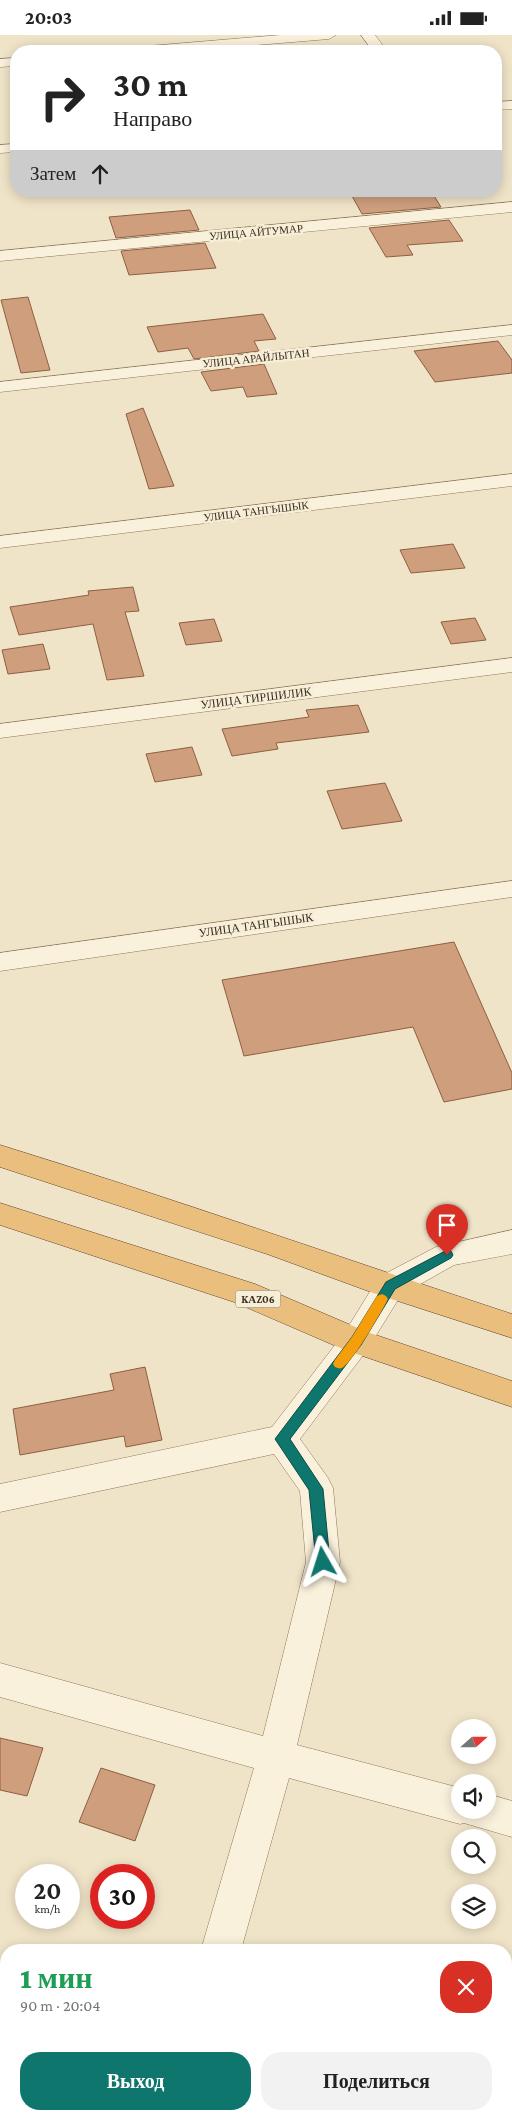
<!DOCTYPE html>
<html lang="ru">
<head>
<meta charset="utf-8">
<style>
	body { margin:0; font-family:"Crimson Pro",serif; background:#f2f2f2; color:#222; height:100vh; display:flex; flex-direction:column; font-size:19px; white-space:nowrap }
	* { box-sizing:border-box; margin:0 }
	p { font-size:16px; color:#767676 }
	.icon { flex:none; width:28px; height:28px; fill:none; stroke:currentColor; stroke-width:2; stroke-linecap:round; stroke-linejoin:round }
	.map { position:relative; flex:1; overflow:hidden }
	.sheet { position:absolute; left:0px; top:1909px; width:512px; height:176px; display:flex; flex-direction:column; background:#fff; border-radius:20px 20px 0 0; box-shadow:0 2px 12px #0003 }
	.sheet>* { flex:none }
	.hud { position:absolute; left:10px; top:10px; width:492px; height:152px; border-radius:20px; box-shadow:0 2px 12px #0003; background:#fff; color:#222; overflow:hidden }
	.needle { width:32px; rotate:69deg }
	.buttons { position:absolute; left:451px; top:1684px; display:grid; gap:10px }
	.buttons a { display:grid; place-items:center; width:45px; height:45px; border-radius:50%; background:#fff; box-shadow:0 2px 12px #0003; font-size:25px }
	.speed { position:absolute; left:15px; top:1829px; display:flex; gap:10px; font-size:25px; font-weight:700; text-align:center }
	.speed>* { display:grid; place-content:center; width:65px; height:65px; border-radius:50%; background:#fff; box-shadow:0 2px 12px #0003; line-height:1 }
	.speed small { font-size:12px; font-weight:400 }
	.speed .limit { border:8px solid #d22; background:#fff; color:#111 }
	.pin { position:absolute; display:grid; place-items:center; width:42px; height:42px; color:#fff; margin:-51px -21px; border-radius:50% 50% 50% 0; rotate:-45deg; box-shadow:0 0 5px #0007 }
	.pin .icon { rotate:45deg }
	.me { position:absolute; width:55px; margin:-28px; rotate:354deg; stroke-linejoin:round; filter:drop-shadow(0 0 4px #0008) }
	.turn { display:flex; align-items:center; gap:18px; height:105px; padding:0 20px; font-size:22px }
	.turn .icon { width:65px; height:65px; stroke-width:2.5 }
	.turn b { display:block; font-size:35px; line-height:42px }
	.then { display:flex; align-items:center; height:48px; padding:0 20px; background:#0003; gap:10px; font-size:19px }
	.round { display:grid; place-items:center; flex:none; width:52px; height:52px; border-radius:20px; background:#f2f2f2 }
	.headline { display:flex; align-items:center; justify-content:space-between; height:85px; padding:0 20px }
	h1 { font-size:30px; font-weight:800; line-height:38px; color:#1e9e55 }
	.cta { display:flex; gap:10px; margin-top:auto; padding:10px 20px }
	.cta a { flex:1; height:58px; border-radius:20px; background:#0f766e; color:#fff; font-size:20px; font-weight:800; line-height:58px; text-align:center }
	.cta a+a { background:#f2f2f2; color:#222 }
	.status { display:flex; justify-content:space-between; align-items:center; height:35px; padding:0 25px; background:#fff; direction:ltr }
	.status svg { height:14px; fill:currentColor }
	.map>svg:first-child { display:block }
	.building { fill:#cf9f7d; stroke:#8d5f41 }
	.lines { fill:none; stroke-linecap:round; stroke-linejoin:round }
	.minor-casing { stroke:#8d765c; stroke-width:1 }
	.trunk-casing { stroke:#5b4430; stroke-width:1 }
	.minor { fill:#faf1dc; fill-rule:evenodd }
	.trunk { fill:#eabe7c; fill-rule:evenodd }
	.route { fill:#0f766e; stroke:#0a4d48 }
	.slow { fill:#f59e0b }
	.labels { text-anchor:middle; stroke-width:5; stroke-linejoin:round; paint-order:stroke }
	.far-street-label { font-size:11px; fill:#3d2e20; stroke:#f7eed8 }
	.shield { fill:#f7eed8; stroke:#756857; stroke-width:1 }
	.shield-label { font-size:11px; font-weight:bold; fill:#3d2e20 }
	.street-label { font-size:12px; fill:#3d2e20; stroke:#f7eed8 }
</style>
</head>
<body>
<div class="status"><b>20:03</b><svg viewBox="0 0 49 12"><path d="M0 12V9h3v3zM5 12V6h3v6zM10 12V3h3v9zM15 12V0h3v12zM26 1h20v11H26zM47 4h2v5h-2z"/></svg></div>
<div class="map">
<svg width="512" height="2084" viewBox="0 0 512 2084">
	<rect width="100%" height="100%" fill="#f0e4c8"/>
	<path class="building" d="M410 156H431L441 172 362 179 352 161Z
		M190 175 199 195 116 203 109 182Z
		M449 185 463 206 407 210 413 220 386 222 369 193Z
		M205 208 216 233 129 240 121 216Z
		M28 262 50 335 21 338 1 265Z
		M263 279 276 304 254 306 259 316 194 324 188 313 158 317 147 292Z
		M498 306 512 325V338L435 347 414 316Z
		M264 329 277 359 247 362 243 352 211 356 201 337Z
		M143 373 174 451 149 454 126 379Z
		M453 509 465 533 411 538 400 515Z
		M133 552 139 576 125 577 144 641 107 645 93 589 19 600 10 572 89 560 88 556Z
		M475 583 486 605 451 609 441 587Z
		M214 584 222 606 186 610 179 588Z
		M43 609 50 634 8 639 2 615Z
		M358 670 369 697 276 708 278 714 232 721 222 694 309 682 306 675Z
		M192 712 202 740 155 747 146 719Z
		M385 748 402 786 342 794 327 756Z
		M454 907 512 1038V1054L444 1067 413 992 244 1021 222 945Z
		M145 1332 162 1405 126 1412 124 1401 20 1420 13 1374 114 1355 110 1339Z
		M0 1703 43 1713 27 1761 0 1755Z
		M101 1733 155 1750 135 1806 79 1787Z"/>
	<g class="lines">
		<g class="minor-casing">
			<path id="minor" d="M281 0H336L329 4 184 16H131L138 12Z
				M361 0H375L387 16H373Z
				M16 23V31L0 32V24Z
				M512 66V74L496 75V67Z
				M16 109V117L0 118V110Z
				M512 167V177L0 226V216Z
				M512 290V300L0 357V347Z
				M512 439V451L0 513V501Z
				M512 623V637L0 703V689Z
				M512 846V862L0 936V918Z
				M512 1195V1219L454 1230 401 1260 367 1315 300 1404 328 1443 333 1453 340 1527 297 1710 460 1753V1775H488V1759L512 1766V1802L464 1788 460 1789 289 1743 241 1915H201L254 1733 0 1662V1628L263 1701 306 1527 300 1456 274 1419 0 1477V1449L272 1392 345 1297 379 1242 436 1212Z
				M154 2079H196L194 2084H152Z"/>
		</g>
		<g class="trunk-casing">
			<path id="trunk" d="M0 1110C172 1163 341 1223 512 1279V1303L379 1260 267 1219 0 1132Z
				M0 1168 255 1249 367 1297 512 1346V1372L345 1315 234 1267 0 1190Z"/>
		</g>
		<use href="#minor" class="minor"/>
		<use href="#trunk" class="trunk"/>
	</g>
	<path class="route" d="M447 1215 451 1216 453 1220 451 1223 395 1254 361 1310 290 1404 323 1454 330 1527 328 1531 323 1533 318 1531 316 1527 309 1455 275 1404 352 1302 386 1247Z"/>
	<path class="slow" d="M382 1259 386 1261 388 1264C382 1276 352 1328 342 1333 339 1334 338 1333 335 1332L333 1329 335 1325 352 1302 377 1261Z"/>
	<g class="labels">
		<g class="far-street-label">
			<text transform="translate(256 197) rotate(-5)" y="4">УЛИЦА АЙТУМАР</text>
			<text transform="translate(256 323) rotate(-6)" y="4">УЛИЦА АРАЙЛЫТАН</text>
			<text transform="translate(256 476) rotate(-7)" y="4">УЛИЦА ТАНГЫШЫК</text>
		</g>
		<rect class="shield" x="235.5" y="1255.5" width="45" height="17" rx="4"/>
		<g class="shield-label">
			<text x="258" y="1268">KАZ06</text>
		</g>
		<g class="street-label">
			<text transform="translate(256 663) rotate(-7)" y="4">УЛИЦА ТИРШИЛИК</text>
			<text transform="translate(256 890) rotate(-8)" y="4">УЛИЦА ТАНГЫШЫК</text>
		</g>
	</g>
</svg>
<div class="buttons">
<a><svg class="needle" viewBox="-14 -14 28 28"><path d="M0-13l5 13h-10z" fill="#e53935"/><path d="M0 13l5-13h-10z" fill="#767676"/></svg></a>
<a><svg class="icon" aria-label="sound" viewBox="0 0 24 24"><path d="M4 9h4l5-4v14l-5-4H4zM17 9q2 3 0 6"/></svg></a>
<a><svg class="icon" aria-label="search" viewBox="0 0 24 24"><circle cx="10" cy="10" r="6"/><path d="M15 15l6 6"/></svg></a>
<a><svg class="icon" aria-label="layers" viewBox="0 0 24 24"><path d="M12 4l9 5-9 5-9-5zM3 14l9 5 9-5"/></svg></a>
</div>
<div class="speed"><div>20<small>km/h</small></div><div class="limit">30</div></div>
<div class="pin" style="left:447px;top:1220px;background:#d93025"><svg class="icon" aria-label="arrive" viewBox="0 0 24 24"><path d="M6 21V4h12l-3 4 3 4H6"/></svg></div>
<svg class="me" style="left:323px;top:1527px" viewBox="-20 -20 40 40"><path d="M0-17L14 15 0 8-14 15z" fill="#0f766e" stroke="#fff" stroke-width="4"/></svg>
<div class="hud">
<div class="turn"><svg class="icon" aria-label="right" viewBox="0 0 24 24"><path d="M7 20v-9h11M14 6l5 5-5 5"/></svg><div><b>30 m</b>Направо</div></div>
<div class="then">Затем<svg class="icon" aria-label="ahead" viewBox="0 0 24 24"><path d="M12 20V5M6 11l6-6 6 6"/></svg></div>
</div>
<section class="sheet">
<div class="headline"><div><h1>1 мин</h1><p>90 m · 20:04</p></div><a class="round" style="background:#d93025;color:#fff"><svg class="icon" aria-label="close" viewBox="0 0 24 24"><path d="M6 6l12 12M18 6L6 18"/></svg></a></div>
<div class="cta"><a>Выход</a><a>Поделиться</a></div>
</section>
</div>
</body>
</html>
